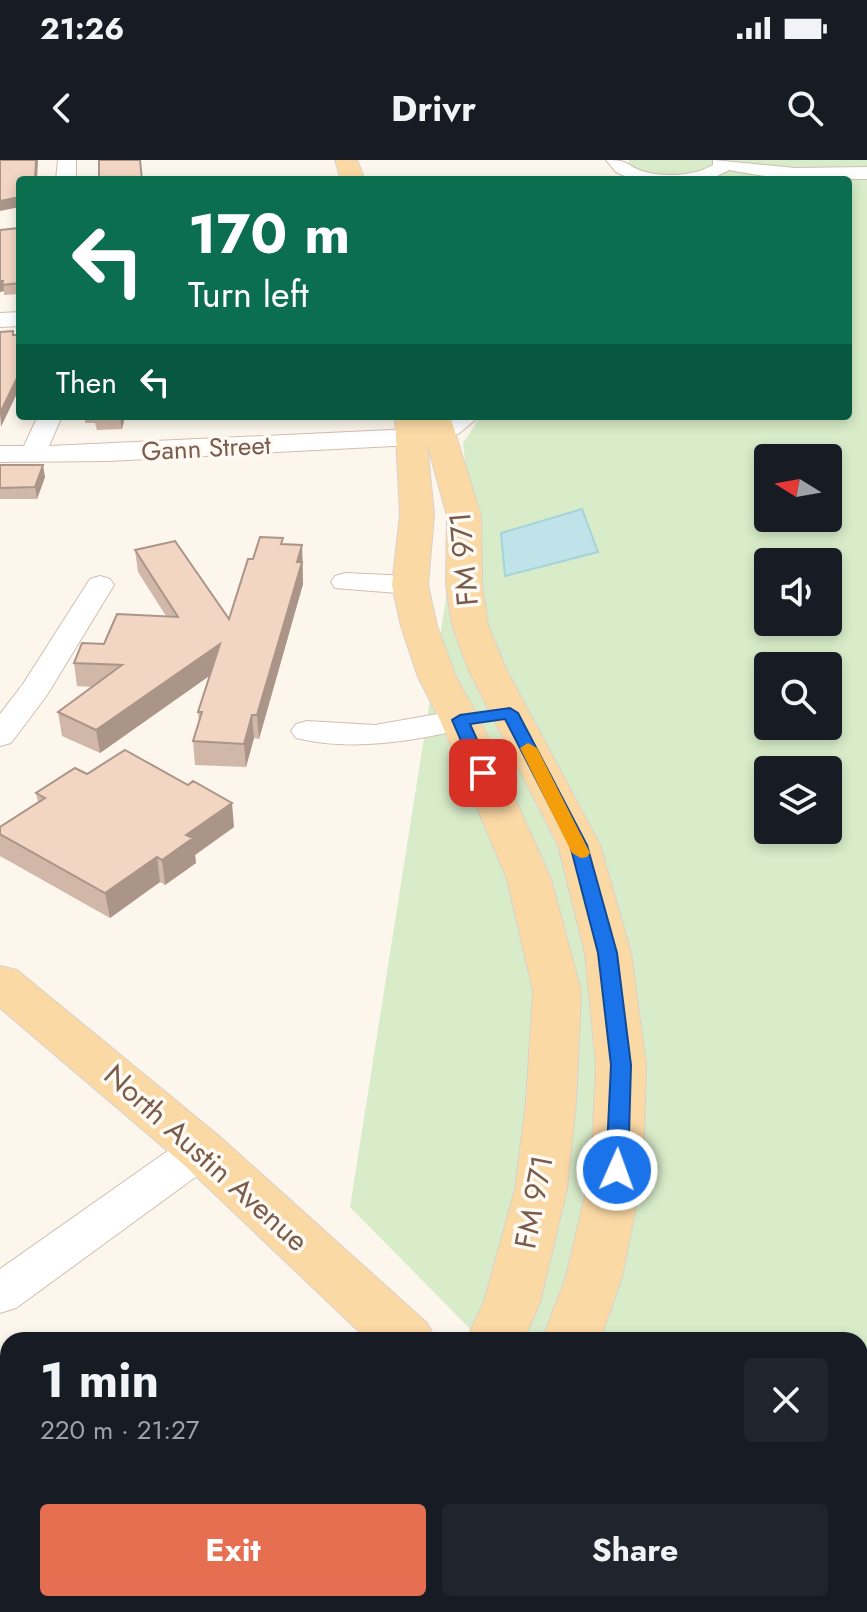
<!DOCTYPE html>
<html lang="en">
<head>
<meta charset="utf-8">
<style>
	body { margin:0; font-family:Jost,sans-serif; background:#20242c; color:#f1f3f6; height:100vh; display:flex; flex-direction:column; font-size:30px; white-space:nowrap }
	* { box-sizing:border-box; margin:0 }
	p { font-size:26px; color:#9ea1a6 }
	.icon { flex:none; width:44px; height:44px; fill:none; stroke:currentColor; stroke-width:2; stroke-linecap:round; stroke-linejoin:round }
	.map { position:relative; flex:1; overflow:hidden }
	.sheet { position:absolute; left:0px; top:1172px; width:868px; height:280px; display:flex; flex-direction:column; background:#171b24; border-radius:24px 24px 0 0; box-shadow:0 4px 12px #0003 }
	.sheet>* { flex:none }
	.banner { position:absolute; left:16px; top:16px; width:836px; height:244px; border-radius:8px; box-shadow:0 4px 12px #0003; background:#0b6e4f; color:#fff; overflow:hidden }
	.needle { width:52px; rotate:281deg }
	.fabs { position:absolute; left:754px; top:284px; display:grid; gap:16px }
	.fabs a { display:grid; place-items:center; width:88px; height:88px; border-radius:8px; background:#171b24; box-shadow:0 4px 12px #0003; font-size:40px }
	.pin { position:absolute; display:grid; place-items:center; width:68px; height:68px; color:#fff; margin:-34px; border-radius:16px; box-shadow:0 4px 12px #0006 }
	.me { position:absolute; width:88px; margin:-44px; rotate:2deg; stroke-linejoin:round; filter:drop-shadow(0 0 6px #0008) }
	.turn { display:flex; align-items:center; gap:28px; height:168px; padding:0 40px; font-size:36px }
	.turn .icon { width:104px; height:104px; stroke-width:2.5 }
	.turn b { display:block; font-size:56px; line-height:68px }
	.then { display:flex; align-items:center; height:76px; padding:0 40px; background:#0003; gap:16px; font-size:30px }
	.round { display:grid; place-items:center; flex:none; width:84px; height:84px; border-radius:8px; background:#20242c }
	.head { display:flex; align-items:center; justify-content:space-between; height:136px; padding:0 40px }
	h1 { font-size:48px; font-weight:700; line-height:60px }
	.button { display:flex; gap:16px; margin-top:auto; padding:16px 40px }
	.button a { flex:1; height:92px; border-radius:8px; background:#e76f51; color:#fff; font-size:32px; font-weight:700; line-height:92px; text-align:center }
	.button a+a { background:#20242c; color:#f1f3f6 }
	.status { display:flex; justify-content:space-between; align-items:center; height:56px; padding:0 40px; background:#171b24; direction:ltr }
	.status svg { height:22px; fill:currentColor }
	header { display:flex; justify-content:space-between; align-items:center; height:104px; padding:0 40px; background:#171b24; font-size:36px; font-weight:700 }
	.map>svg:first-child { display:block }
	.residential { fill:#f5e8da }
	.green { fill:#d8ecc9; fill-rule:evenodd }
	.water { fill:#bfe3e8; stroke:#a5d3da; stroke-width:2 }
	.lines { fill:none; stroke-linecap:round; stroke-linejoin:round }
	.minor-casing { stroke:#d1beb0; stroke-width:2 }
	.major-casing { stroke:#dad1cd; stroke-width:2 }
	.minor { fill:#fff; fill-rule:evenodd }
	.major { fill:#fbd9a5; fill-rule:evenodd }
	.wall { fill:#d1b7a8 }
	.shaded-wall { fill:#aa9588 }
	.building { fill:#f3d5c3; stroke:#aa9588; stroke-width:2 }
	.route { fill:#1a73e8; stroke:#114b97; stroke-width:2 }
	.slow { fill:#f59e0b }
	.labels { text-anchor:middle; stroke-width:7; stroke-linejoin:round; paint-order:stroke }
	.far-street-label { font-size:26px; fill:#7a5c4d; stroke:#fffaf3 }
	.street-label { font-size:30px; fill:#7a5c4d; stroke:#fffaf3 }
</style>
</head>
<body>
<div class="status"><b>21:26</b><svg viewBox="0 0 49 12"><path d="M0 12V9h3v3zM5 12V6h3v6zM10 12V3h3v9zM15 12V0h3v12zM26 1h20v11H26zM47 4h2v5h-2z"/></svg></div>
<header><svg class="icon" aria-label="back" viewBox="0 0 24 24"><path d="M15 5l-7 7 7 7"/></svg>Drivr<svg class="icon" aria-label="search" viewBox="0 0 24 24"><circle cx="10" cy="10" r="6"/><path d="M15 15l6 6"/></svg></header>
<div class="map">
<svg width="867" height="1452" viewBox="0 0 867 1452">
	<rect width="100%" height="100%" fill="#fdf6ec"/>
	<path class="residential" d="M0 1195 8 1204V1444H234L241 1452H0Z"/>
	<path class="green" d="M629 0H867V1452H749L741 1444H860V1180H481L350 1047 466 311 463 283 481 256H848V20H623ZM768 298H828V358H768ZM768 402H828V462H768ZM768 506H828V566H768ZM768 610H828V670H768Z"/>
	<path class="water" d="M582 349 598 392 505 416 501 373Z"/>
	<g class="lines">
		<g class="minor-casing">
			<path id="minor" d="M58 0H76V20H56Z
				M606 0C630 0 623 4 642 11 663 18 694 16 713 5V0L795 8 867 7V19L776 18 729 10 709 20H633L616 12Z
				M20 152V166L0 167V153Z
				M38 256H62L49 286 412 269 434 266 454 256H480L458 274 412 285 108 301 0 302V286H24Z
				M345 413 410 416 420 419 424 425 420 431 410 434 335 428 331 422 335 416Z
				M100 416 110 419 114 425 47 535 11 583 0 586V554L23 524 90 419Z
				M460 550 471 553 476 560 471 567C415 581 353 592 296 578L291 571 296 564 307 561 375 565Z
				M201 974 216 978 222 990 216 1002 16 1148 0 1153V1109L186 978Z
				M322 1444H377L373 1452H318Z
				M404 1444H459L455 1452H400Z"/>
		</g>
		<g class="major-casing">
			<path id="major" d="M335 0H357L365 20H341Z
				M395 256H450L481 356 482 425 488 465 506 509 600 685 631 793 646 905 643 1010 622 1117 600 1180H542L566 1117 591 1010 596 905 585 793 558 685 468 509 452 465 446 425 447 356 427 283 434 355 428 425 437 466 456 517 480 560 551 719 581 831 576 943 567 1029 540 1142 524 1180H466L484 1142 515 1029 526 943 533 831 507 719 440 560 418 517 401 466 392 425 400 355Z
				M0 806 17 810 219 976 427 1163 436 1180H368L183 1004 0 848Z
				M653 1444H723L727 1452H657Z"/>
		</g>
		<use href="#minor" class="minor"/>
		<use href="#major" class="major"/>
	</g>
	<path class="wall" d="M20 62V134L4 135V131L0 132V70L19 68Z
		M85 256H125L122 269 97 270 95 263H85Z
		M0 305 45 317 37 339H0Z
		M283 384 302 385 303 424 259 579 254 578 246 607 195 605 193 581 199 562 198 552 209 516 100 593 62 576 58 552 92 527 77 526 74 503 104 484 166 456 138 412 135 390 229 459 253 399Z
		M87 614 234 667 195 695 196 703 165 725 160 722 110 758 0 696V667L38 642 36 633Z"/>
	<path class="shaded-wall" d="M36 0H38L37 20H35Z
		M20 37V47L0 51V41Z
		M0 121H3L4 131 0 132Z
		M20 212V227L1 267 0 253Z
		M120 256H125L122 269 120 257Z
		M43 305 45 317 37 339 35 327Z
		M302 385 303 424 259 579 257 555Z
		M220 484 222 507 100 593 96 570Z
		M252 555 254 578 246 607 244 584Z
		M232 643 234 667 195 695 196 703 165 725 162 700 186 675Z
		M157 697 160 722 110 758 105 733Z"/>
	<path class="building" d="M0 0H36L35 20H20V37L0 41Z
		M99 0H140L142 20H99Z
		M20 62V123L2 125 3 121H0V70L19 68Z
		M13 171V175H20V212L0 253V172Z
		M95 256H120V257H95Z
		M0 305H43L35 327 0 328Z
		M260 377 283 378 281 384 302 385 297 402H302L257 555H252L244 584 193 581 202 552H198L220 484 96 570 58 552 122 505 74 503 82 483 104 484 117 454 178 457 135 390 175 381 229 459 248 399H253Z
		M125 590 188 625 193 621 232 643 186 675 193 678 162 700 157 697 105 733 0 674V667L45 638 36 633 75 608 87 614Z"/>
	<path class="route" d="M510 548 518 553 587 685 617 793 631 905 628 1010 625 1016 617 1019 609 1016 606 1010 611 905 598 793 570 685 505 559 470 564 492 613 483 618 475 613 452 560 460 555Z"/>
	<path class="slow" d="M528 583 537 588 590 693 587 697 581 698 572 693 520 588Z"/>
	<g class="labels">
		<g class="far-street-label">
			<text transform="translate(206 288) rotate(-3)" y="9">Gann Street</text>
		</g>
		<g class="street-label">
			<text transform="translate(464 399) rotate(-95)" y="10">FM 971</text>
			<text transform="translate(206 998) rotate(42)" y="10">North Austin Avenue</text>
			<text transform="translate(534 1042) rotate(-79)" y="10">FM 971</text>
		</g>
	</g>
</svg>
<div class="fabs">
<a><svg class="needle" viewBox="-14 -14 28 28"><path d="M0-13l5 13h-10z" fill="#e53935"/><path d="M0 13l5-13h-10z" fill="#9ea1a6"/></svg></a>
<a><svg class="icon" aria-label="sound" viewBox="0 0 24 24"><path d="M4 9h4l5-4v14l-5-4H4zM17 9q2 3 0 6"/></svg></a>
<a><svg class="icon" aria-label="search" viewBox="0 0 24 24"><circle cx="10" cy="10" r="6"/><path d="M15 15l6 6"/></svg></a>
<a><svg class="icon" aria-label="layers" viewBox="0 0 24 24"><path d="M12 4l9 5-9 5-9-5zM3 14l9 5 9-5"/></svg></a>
</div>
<div class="pin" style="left:483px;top:613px;background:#d93025"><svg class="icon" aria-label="arrive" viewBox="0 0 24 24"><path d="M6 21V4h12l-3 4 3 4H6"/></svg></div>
<svg class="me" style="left:617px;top:1010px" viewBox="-20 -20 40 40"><circle r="17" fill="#1a73e8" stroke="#fff" stroke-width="3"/><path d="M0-11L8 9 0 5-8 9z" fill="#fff"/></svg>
<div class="banner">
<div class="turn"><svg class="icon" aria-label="left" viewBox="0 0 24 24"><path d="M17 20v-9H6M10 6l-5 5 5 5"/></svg><div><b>170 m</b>Turn left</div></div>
<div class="then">Then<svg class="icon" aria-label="left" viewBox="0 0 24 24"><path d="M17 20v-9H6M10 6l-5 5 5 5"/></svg></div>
</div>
<section class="sheet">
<div class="head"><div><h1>1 min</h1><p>220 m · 21:27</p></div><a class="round"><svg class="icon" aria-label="close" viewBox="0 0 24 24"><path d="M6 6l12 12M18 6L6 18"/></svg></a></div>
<div class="button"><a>Exit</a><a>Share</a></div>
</section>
</div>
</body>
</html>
